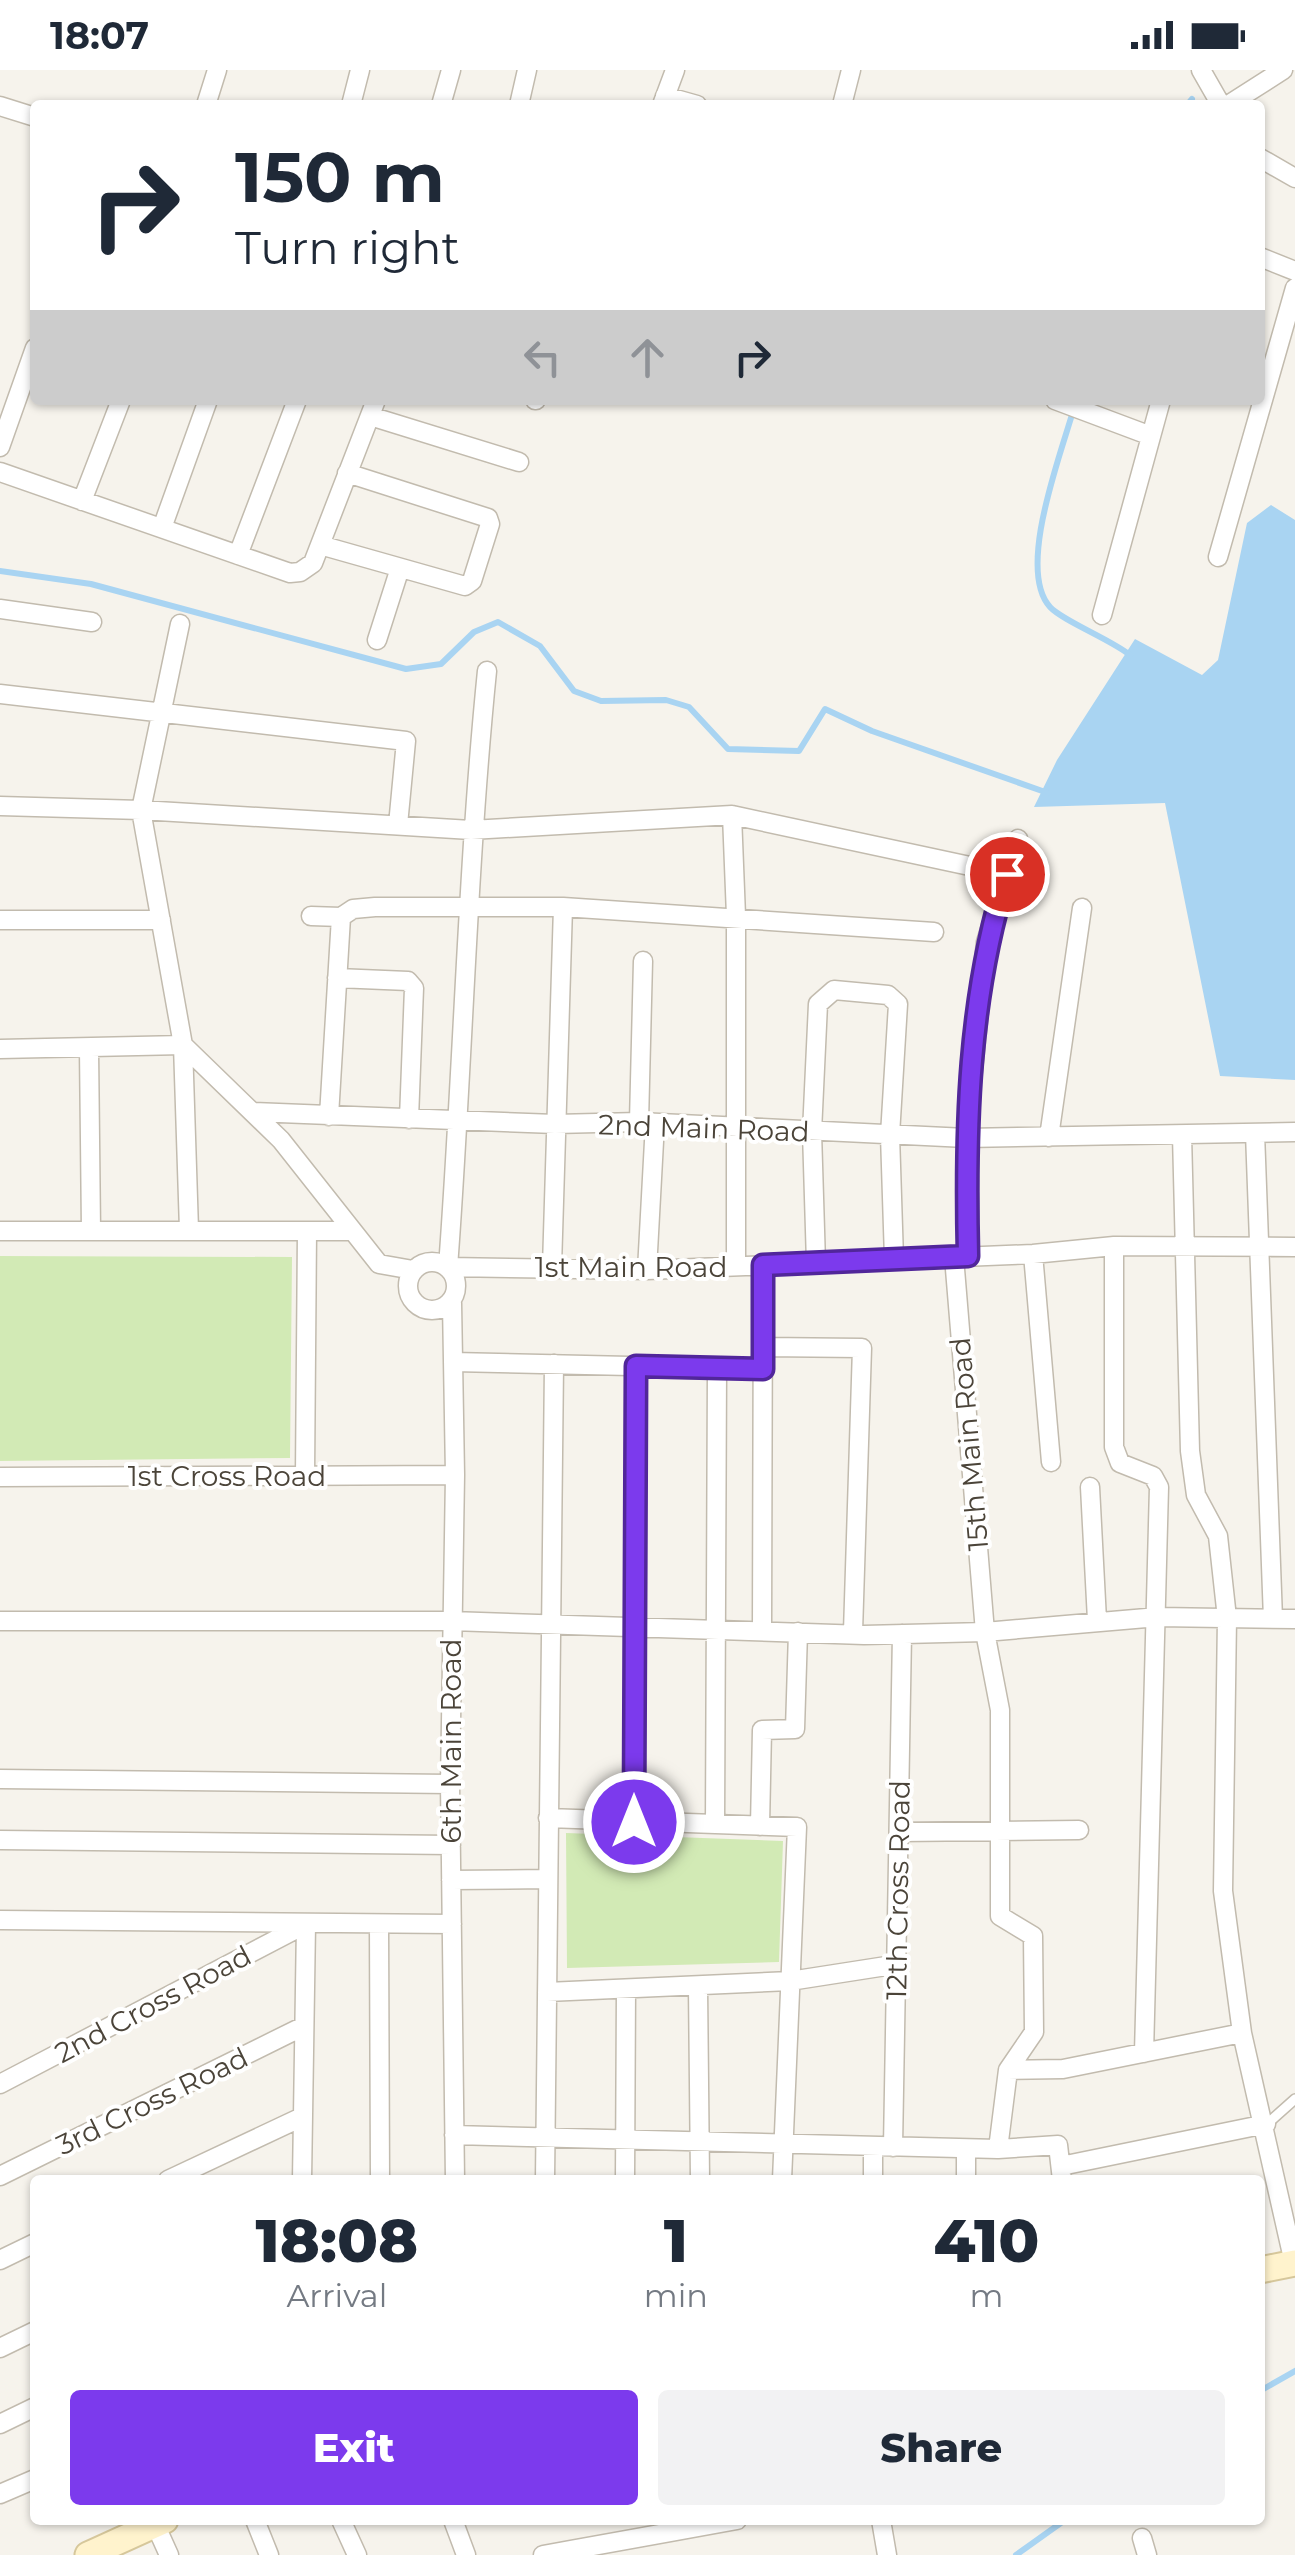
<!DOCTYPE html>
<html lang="en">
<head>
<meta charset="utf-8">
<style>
	body { margin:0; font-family:Montserrat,sans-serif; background:#f2f2f3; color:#1f2937; height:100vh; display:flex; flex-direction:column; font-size:38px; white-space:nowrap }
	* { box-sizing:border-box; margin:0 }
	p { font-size:32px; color:#747a83 }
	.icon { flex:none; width:55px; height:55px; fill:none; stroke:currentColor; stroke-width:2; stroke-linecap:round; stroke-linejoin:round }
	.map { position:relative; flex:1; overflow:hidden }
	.side { position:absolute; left:30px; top:2105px; width:1235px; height:350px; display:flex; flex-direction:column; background:#fff; border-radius:10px; box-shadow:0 2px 8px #0004 }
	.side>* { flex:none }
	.hud { position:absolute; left:30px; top:30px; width:1235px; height:305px; border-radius:10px; box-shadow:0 2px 8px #0004; background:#fff; color:#1f2937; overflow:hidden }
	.pin { position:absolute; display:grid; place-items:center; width:85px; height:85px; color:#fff; margin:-42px; border:5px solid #fff; border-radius:50%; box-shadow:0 2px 10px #0007 }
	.me { position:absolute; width:110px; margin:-55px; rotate:0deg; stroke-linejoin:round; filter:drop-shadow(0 0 8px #0008) }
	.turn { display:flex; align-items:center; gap:35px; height:210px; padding:0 40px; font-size:45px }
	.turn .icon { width:130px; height:130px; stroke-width:2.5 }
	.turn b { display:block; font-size:70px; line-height:85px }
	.lanes { display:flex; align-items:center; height:95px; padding:0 40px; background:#0003; justify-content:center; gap:50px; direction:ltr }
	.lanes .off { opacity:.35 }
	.eta { display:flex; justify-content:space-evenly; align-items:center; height:170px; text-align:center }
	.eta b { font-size:60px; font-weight:800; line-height:70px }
	.cta { display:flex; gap:20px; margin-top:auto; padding:20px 40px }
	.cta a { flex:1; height:115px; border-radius:10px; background:#7c3aed; color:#fff; font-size:40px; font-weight:800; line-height:115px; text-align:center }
	.cta a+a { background:#f2f2f3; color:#1f2937 }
	.status { display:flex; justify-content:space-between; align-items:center; height:70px; padding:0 50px; background:#fff; direction:ltr }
	.status svg { height:28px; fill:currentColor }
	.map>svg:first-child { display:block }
	.green { fill:#d2eab5 }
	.water { fill:#a9d4f2 }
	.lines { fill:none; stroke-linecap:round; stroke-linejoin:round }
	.stream { stroke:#a9d4f2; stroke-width:6 }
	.lane-casing { stroke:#c2bbae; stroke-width:12 }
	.street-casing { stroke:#c2bbae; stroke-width:21 }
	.secondary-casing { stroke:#d6c79b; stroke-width:29 }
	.lane { stroke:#fff; stroke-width:9 }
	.street { stroke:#fff; stroke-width:18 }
	.secondary { stroke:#fff3cd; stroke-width:25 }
	.route-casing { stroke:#51269a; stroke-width:25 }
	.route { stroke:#7c3aed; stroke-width:18 }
	.labels { text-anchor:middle; stroke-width:8; stroke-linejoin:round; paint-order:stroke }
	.street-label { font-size:28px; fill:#4b4439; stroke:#fff }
</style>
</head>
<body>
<div class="status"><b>18:07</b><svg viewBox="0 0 49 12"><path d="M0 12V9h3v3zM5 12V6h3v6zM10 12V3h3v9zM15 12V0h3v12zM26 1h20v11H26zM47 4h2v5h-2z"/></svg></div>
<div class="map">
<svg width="1295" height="2485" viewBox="0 0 1295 2485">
	<rect width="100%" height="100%" fill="#f6f3ec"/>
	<path class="green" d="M0 1186 292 1187 290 1388 0 1391Z
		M566 1763 783 1771 779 1892 567 1898Z"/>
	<path class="water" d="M1271 435 1295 450V1010L1220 1006 1165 733 1034 737 1057 690 1135 569 1202 605 1218 590 1247 453Z"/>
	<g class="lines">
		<path class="stream" d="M1187 35 1192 29
			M1073 341C1061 384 1016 500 1050 537 1063 551 1110 569 1130 585
			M0 501 91 514 406 599 441 594 474 562 498 552 540 576 574 621 601 631 666 630 689 637 728 679 799 681 825 639 872 661 1048 723
			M1260 2321 1295 2301
			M1016 2485 1065 2450"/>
		<g class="lane-casing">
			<path id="lane" d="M1267 2054 1295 2029"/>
		</g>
		<g class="street-casing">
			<path id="street" d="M1201 0 1221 35
				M665 26 697 35
				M206 35 217 0
				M351 35 360 0
				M441 35 451 0
				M519 35 527 0
				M662 35 675 0
				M842 35 851 0
				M1228 35 1283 0
				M0 36 35 47
				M1260 88 1295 108
				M1260 187 1295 201
				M535 330H536
				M1055 330 1151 366
				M370 346 519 392
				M0 377 35 278
				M0 402 290 503 300 502 313 493 376 330
				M82 431 121 330
				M162 458 208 330
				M320 475 465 516 472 511 490 454 488 448 347 403
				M238 485 297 330
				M1218 487 1295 218
				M0 539 92 552
				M1102 545 1161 330
				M180 554 141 740 183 975 189 1160
				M377 570 400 498
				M487 601C467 799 463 998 448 1197L647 1200 1033 1184 1114 1176 1295 1177
				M0 624 406 671 398 755
				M0 736 141 740 471 760 732 745 1007 804
				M732 745 736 846V1196
				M311 846 341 847 353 839 375 837H563L934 862
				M0 850H161
				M337 908 408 911 414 918 409 1049
				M0 979 183 975 281 1070 379 1194 413 1200
				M89 979 91 1161
				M252 1042 555 1054 639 1052 966 1068 1295 1062
				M329 1046 341 847
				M639 1052 643 891
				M1255 1063 1273 1549
				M1182 1065 1190 1381 1196 1425 1218 1466 1227 1548 1223 1821 1242 1963 1294 2193
				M1049 1067 1082 838
				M0 1161H349
				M1114 1176V1377L1120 1393 1153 1406 1159 1417 1144 1983
				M1033 1184 1051 1392
				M968 1186 966 1068 986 872 1018 769
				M954 1187 985 1562 1000 1640V1846L1033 1866 1034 1962 1008 2000 998 2079
				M408 1216a24 24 0 1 1 48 0a24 24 0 1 1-48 0Z
				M816 1193 812 1062 818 934 834 920 888 925 898 934 890 1065 894 1189
				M552 1197 563 837
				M647 1200 655 1053
				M452 1233 455 1405 450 1714 455 2110
				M763 1277 862 1278 853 1562
				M453 1292 763 1299
				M305 1405 307 1161
				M0 1407 455 1405
				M1090 1417 1097 1550
				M0 1551H451L864 1565 985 1562 1158 1547 1295 1549
				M762 1561 763 1195
				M0 1709 450 1714
				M548 1748 797 1757 782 2110
				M634 1751 636 1297
				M715 1754 717 1299
				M760 1756 762 1660 795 1659 798 1562
				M899 1762 1079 1760
				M0 1770 451 1775
				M451 1810 547 1809
				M0 1850 452 1854
				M379 1854 380 2110
				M698 1917 700 2110
				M547 1922 790 1911 899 1894
				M1008 2000 1063 1999 1242 1963
				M0 2014 306 1854 302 2110
				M454 2065 998 2079 1058 2075 1062 2110
				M873 2076V2110
				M893 2077 902 1564
				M1061 2096 1266 2054
				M0 2106 304 1956
				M168 2110 302 2047
				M545 2110 554 1294
				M625 2110 626 1919
				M966 2110V2079
				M0 2190 35 2173
				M0 2278 35 2261
				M0 2354 35 2337
				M0 2424 35 2409
				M255 2450 269 2485
				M341 2450 357 2485
				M453 2450 466 2485
				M881 2450 887 2485
				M155 2454 169 2485
				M1142 2468 1147 2485
				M543 2485 737 2450"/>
		</g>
		<g class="secondary-casing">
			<path id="secondary" d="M1260 2200 1295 2193
				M88 2485 165 2450"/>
		</g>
		<use href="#lane" class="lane"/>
		<use href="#street" class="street"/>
		<use href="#secondary" class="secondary"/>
	</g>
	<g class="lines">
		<g class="route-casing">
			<path id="route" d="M634 1752 636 1296 763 1299V1195L968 1186C965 1057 968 928 1007 804"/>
		</g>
		<use href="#route" class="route"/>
	</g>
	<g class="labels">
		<g class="street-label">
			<text transform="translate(704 1058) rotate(2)" y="10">2nd Main Road</text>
			<text x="631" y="1207">1st Main Road</text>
			<text transform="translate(969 1374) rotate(-95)" y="10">15th Main Road</text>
			<text x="227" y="1416">1st Cross Road</text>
			<text transform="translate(451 1671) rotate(-90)" y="10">6th Main Road</text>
			<text transform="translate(898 1820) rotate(-89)" y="10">12th Cross Road</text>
			<text transform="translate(153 1934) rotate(-28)" y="10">2nd Cross Road</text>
			<text transform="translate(152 2031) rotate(-26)" y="10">3rd Cross Road</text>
		</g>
	</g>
</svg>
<div class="pin" style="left:1007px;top:804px;background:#d93025"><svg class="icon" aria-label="arrive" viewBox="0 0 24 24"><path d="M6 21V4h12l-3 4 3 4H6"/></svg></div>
<svg class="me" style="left:634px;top:1752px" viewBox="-20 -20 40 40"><circle r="17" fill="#7c3aed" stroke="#fff" stroke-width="3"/><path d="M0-11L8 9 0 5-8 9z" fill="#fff"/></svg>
<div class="hud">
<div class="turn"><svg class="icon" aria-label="right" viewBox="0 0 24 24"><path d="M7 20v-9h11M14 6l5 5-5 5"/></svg><div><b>150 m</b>Turn right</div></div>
<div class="lanes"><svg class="icon off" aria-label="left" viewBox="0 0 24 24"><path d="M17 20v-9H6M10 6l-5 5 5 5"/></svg><svg class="icon off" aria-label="ahead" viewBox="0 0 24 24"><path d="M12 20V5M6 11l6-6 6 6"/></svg><svg class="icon" aria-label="right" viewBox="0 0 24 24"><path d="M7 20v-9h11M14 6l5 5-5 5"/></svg></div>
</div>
<section class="side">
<div class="eta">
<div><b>18:08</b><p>Arrival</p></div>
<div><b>1</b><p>min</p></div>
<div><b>410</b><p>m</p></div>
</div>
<div class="cta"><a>Exit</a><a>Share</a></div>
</section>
</div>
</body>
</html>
